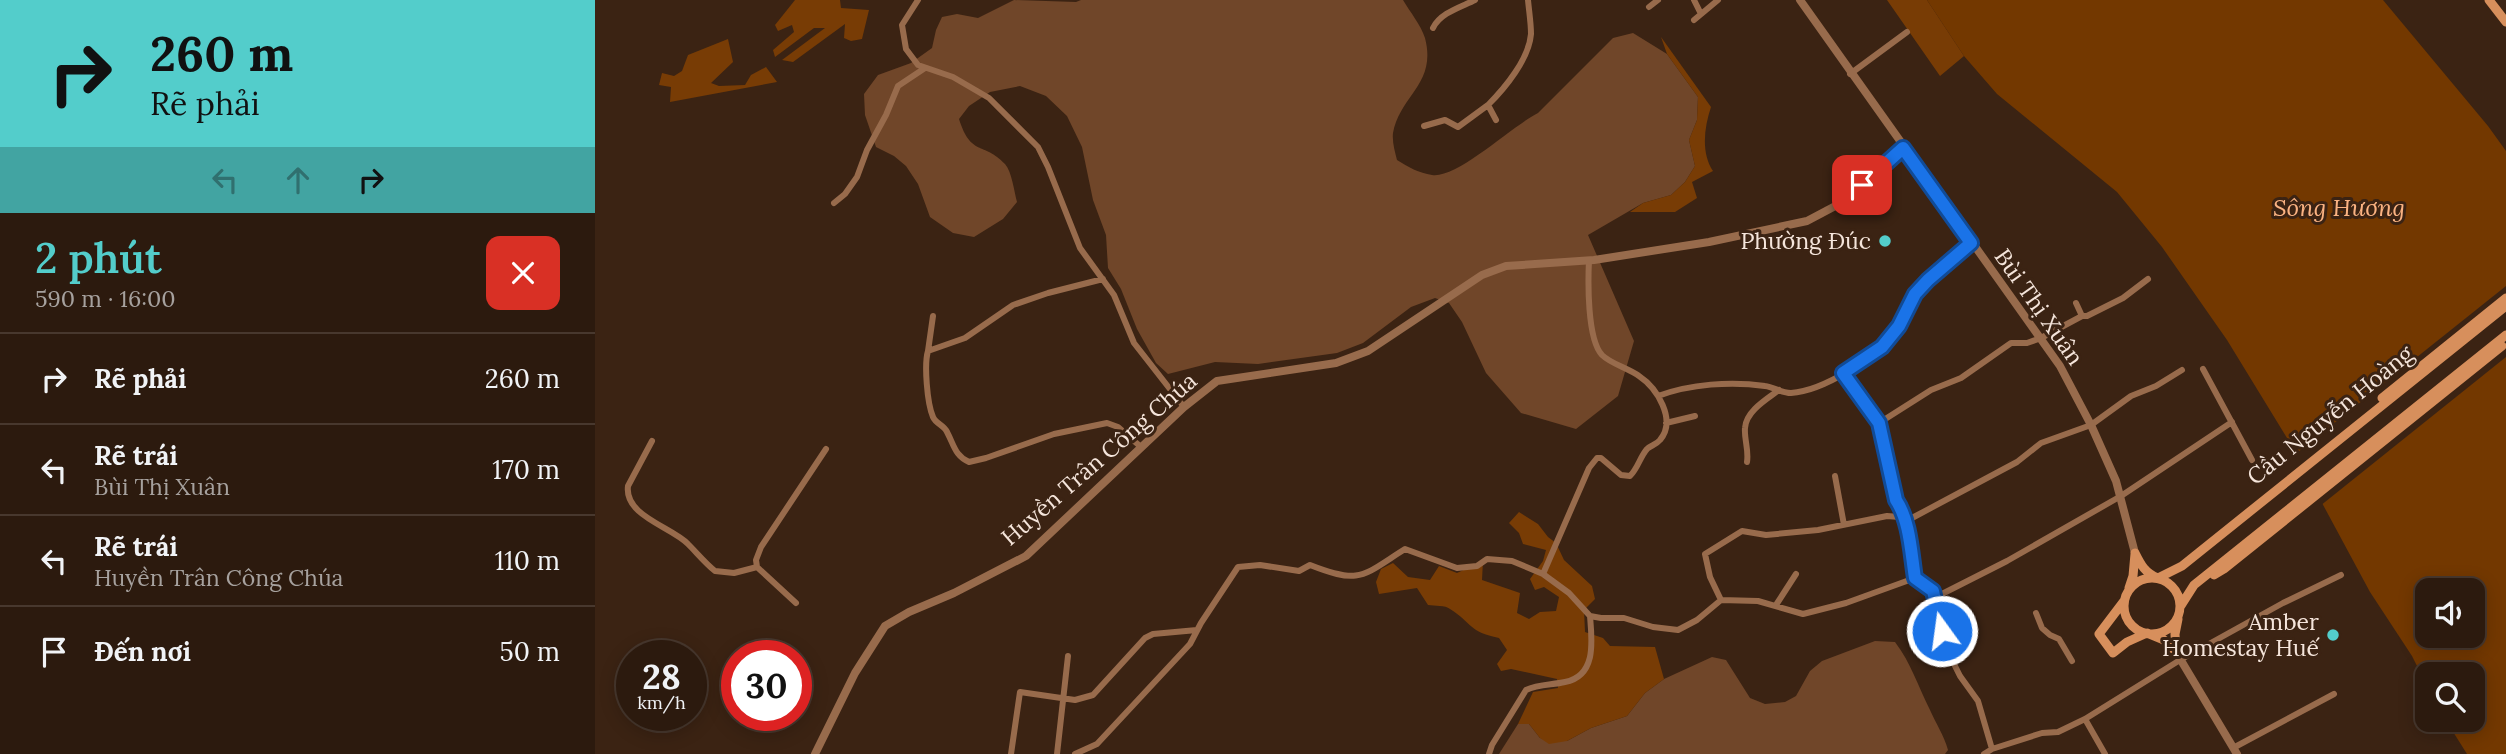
<!DOCTYPE html>
<html lang="vi">
<head>
<meta charset="utf-8">
<style>
	body { margin:0; font-family:Lora,serif; background:#38271c; color:#f1f3f6; height:100vh; display:flex; flex-direction:column; font-size:26px; white-space:nowrap }
	* { box-sizing:border-box; margin:0 }
	p { font-size:23px; color:#a6a19e }
	.icon { flex:none; width:38px; height:38px; fill:none; stroke:currentColor; stroke-width:2; stroke-linecap:round; stroke-linejoin:round }
	.map { position:relative; flex:1; overflow:hidden }
	.side { display:flex; flex-direction:column; background:#2c1a0e; width:595px }
	.side>* { flex:none }
	.top-card { background:#53cdcb; color:#111; overflow:hidden }
	.tools { position:absolute; left:1820px; top:578px; display:grid; gap:14px }
	.tools a { display:grid; place-items:center; width:70px; height:70px; border-radius:14px; background:#2c1a0e; box-shadow:0 4px 18px #0003,0 0 0 2px #48382e; font-size:35px }
	.speed { position:absolute; left:21px; top:640px; display:flex; gap:14px; font-size:35px; font-weight:700; text-align:center }
	.speed>* { display:grid; place-content:center; width:91px; height:91px; border-radius:50%; background:#2c1a0e; box-shadow:0 4px 18px #0003,0 0 0 2px #48382e; line-height:1 }
	.speed small { font-size:18px; font-weight:400 }
	.speed .limit { border:10px solid #d22; background:#fff; color:#111 }
	.pin { position:absolute; display:grid; place-items:center; width:60px; height:60px; color:#fff; margin:-30px; border-radius:14px; box-shadow:0 4px 10px #0006 }
	.me { position:absolute; width:77px; margin:-38px; rotate:346deg; stroke-linejoin:round; filter:drop-shadow(0 0 5px #0008) }
	.turn { display:flex; align-items:center; gap:24px; height:147px; padding:0 35px; font-size:32px }
	.turn .icon { width:91px; height:91px; stroke-width:2.5 }
	.turn b { display:block; font-size:49px; line-height:60px }
	.lanes { display:flex; align-items:center; height:66px; padding:0 35px; background:#0003; justify-content:center; gap:35px; direction:ltr }
	.lanes .off { opacity:.35 }
	.round { display:grid; place-items:center; flex:none; width:74px; height:74px; border-radius:14px; background:#38271c }
	.overview { display:flex; align-items:center; justify-content:space-between; height:119px; padding:0 35px }
	h1 { font-size:42px; font-weight:600; line-height:52px; color:#53cdcb }
	ul { padding:0; list-style:none }
	li { display:flex; align-items:center; gap:21px; height:91px; padding:0 35px; border-top:2px solid #48382e }
	li div { flex:1 }
	li b { display:block; font-size:26px }
	li em { font-style:normal }
	main { display:flex; flex:1; min-height:0 }
	.map>svg:first-child { display:block }
	.green { fill:#704629 }
	.forest { fill:#783c05 }
	.water { fill:#733800; fill-rule:evenodd }
	.pier { fill:#3b2313 }
	.lines { fill:none; stroke-linecap:round; stroke-linejoin:round }
	.minor { stroke:#986b4c; stroke-width:6 }
	.tertiary { stroke:#986b4c; stroke-width:8 }
	.secondary { stroke:#d78f5c; stroke-width:9 }
	.route-casing { stroke:#114b97; stroke-width:18 }
	.route { stroke:#1a73e8; stroke-width:12 }
	.poi-dot { fill:#53cdcb; stroke:#3b2313; stroke-width:2.5 }
	.labels { text-anchor:middle; stroke-width:6; stroke-linejoin:round; paint-order:stroke }
	.poi-label { font-size:23px; fill:#f5e5db; stroke:#3b2313; text-anchor:end }
	.street-label { font-size:23px; fill:#f5e5db; stroke:#3b2313 }
	.water-label { font-size:24px; font-style:italic; fill:#fbb382; stroke:#3b2313 }
</style>
</head>
<body>
<main>
<section class="side">
<div class="top-card">
<div class="turn"><svg class="icon" aria-label="right" viewBox="0 0 24 24"><path d="M7 20v-9h11M14 6l5 5-5 5"/></svg><div><b>260 m</b>Rẽ phải</div></div>
<div class="lanes"><svg class="icon off" aria-label="left" viewBox="0 0 24 24"><path d="M17 20v-9H6M10 6l-5 5 5 5"/></svg><svg class="icon off" aria-label="ahead" viewBox="0 0 24 24"><path d="M12 20V5M6 11l6-6 6 6"/></svg><svg class="icon" aria-label="right" viewBox="0 0 24 24"><path d="M7 20v-9h11M14 6l5 5-5 5"/></svg></div>
</div>
<div class="overview"><div><h1>2 phút</h1><p>590 m · 16:00</p></div><a class="round" style="background:#d93025;color:#fff"><svg class="icon" aria-label="close" viewBox="0 0 24 24"><path d="M6 6l12 12M18 6L6 18"/></svg></a></div>
<ul>
<li><svg class="icon" aria-label="right" viewBox="0 0 24 24"><path d="M7 20v-9h11M14 6l5 5-5 5"/></svg><div><b>Rẽ phải</b></div><em>260 m</em></li>
<li><svg class="icon" aria-label="left" viewBox="0 0 24 24"><path d="M17 20v-9H6M10 6l-5 5 5 5"/></svg><div><b>Rẽ trái</b><p>Bùi Thị Xuân</p></div><em>170 m</em></li>
<li><svg class="icon" aria-label="left" viewBox="0 0 24 24"><path d="M17 20v-9H6M10 6l-5 5 5 5"/></svg><div><b>Rẽ trái</b><p>Huyền Trân Công Chúa</p></div><em>110 m</em></li>
<li><svg class="icon" aria-label="arrive" viewBox="0 0 24 24"><path d="M6 21V4h12l-3 4 3 4H6"/></svg><div><b>Đến nơi</b></div><em>50 m</em></li>
</ul>
</section>
<div class="map">
<svg width="1911" height="754" viewBox="0 0 1911 754">
	<rect width="100%" height="100%" fill="#3b2313"/>
	<path class="green" d="M419 0 481 2 486 0H808C815 12 826 25 830 38 842 84 805 95 798 133 797 142 800 152 802 160 813 167 824 173 837 175 862 179 917 126 943 113L1018 38 1038 33 1072 54 1103 97 1102 120 1094 140 1100 166 1090 182 1076 195 1048 203 993 235 1039 341 1023 396 981 429 926 413 891 373 867 322 854 303 840 298 816 307 768 343 742 353 663 364 620 362 573 374 561 363 542 329 526 289 513 268 511 235 498 200 487 147 472 116 451 96 425 86 395 92 374 106 364 119C376 157 388 141 410 164 417 172 419 191 422 202L408 219 379 237 358 233 335 217 323 184 311 166 299 156 281 147 270 115 269 94 283 75 316 63 337 48 341 30 347 17 362 14 383 18Z
		M1280 641 1300 642C1316 663 1323 686 1335 710 1341 724 1349 735 1353 750L1350 754H904L923 724H934L945 738 972 741 996 728 1032 716 1050 693 1069 679 1117 657 1131 660 1155 698 1170 704 1190 702 1201 696 1215 671 1227 661Z"/>
	<path class="forest" d="M200 0H245L246 8 274 10 267 39 256 41 249 38 250 24 198 62 187 60 230 28H219L180 57 178 50 199 32 197 25 183 31 180 25Z
		M1292 0H1332L1369 56 1345 76Z
		M1066 37 1116 107C1109 128 1106 153 1118 171L1097 182 1102 198 1080 212H1035L1048 203 1076 195 1090 182 1100 166 1094 140 1102 120 1103 97 1072 54Z
		M133 39 138 62 116 83 124 86 150 85 156 75 171 67 182 82 75 102 76 87 64 85 67 73 79 76 87 71 93 55Z
		M924 512 943 524 953 537 961 543 969 560 997 586 1000 599 989 610 990 632 1008 638 1015 646 1060 647 1069 679 1050 693 1032 716 996 728 972 741 954 744 945 738 934 724H923L938 692 963 688 962 679 916 669 906 671 902 664 912 650 904 638C874 632 877 623 855 609 850 605 840 606 833 605L822 588 784 594 781 582 786 569 798 563 813 577 835 580 844 566 862 573 888 561 887 580 925 593 922 613 934 619 945 612 961 611 964 597 949 587 940 590 935 579 948 561 951 550 928 544 924 533 914 523Z"/>
	<path class="water" d="M1332 0H1788L1893 126 1911 151V754H1872L1850 719H1878V674H1832V686L1817 656 1775 592 1692 438 1632 340 1567 247 1522 192 1402 94 1369 56ZM1832 590H1878V635H1832Z"/>
	<path class="pier" d="M1911 286V357L1725 506 1698 456Z"/>
	<g class="lines">
		<path class="minor" d="M323 0 307 25 311 49 323 65 358 77 394 98 443 147 453 167 485 248 519 295 539 343 589 407
			M1099 0 1106 14
			M1054 7 1063 0
			M1099 20 1123 0
			M838 28C845 13 866 7 880 0
			M1255 74 1312 32
			M901 120 893 105C910 88 934 59 936 34 936 23 934 11 933 0
			M829 126 850 120 863 127 893 105
			M239 203 250 194 262 177 272 150 291 115 303 86 330 68
			M508 279 453 293 418 305 370 338 333 351C329 364 332 403 338 417 341 424 349 425 352 432 359 445 360 456 374 462L391 458 459 434 512 423 523 427 546 447
			M1481 303 1487 316H1492L1528 298 1553 279
			M333 351 338 316
			M1608 369 1657 460
			M1248 373 1284 423 1301 500C1315 521 1315 553 1320 578L1338 591 1352 650 1365 676 1383 701 1397 749
			M1063 396C1095 384 1136 381 1170 386 1179 387 1186 393 1196 393 1228 391 1282 357 1301 332 1310 320 1311 305 1321 293 1336 274 1358 260 1376 243
			M1071 423 1100 416
			M1284 423 1336 390 1366 378 1416 343H1432L1446 338 1487 316
			M57 441 33 486C29 516 77 527 93 544 102 553 110 563 120 571L139 573 162 567
			M1152 462C1154 450 1149 439 1150 428 1151 411 1172 399 1184 390
			M1240 476 1249 525
			M948 574 994 468 1002 458H1006L1026 475 1035 476C1043 468 1045 457 1052 449 1056 445 1061 445 1065 440 1082 420 1062 388 1044 376 1033 368 1016 364 1007 355 992 339 993 281 994 260
			M1339 598 1412 561 1526 496 1637 422
			M1126 600 1115 577 1110 554 1147 531 1171 535 1223 530 1292 516 1317 518 1422 462 1446 443 1496 425 1536 396 1561 386 1587 370
			M201 603 162 567 161 560 166 547 231 449
			M1181 605 1201 574
			M1441 613 1447 628 1455 635 1464 639 1477 661
			M1490 719 1510 754
			M1638 748 1739 694
			M416 754 425 692 480 700 498 695 550 638 558 634 602 630
			M462 754 473 656
			M480 754 502 744 595 644 606 623 643 567 665 565 704 571 715 565C766 585 767 576 810 549L862 568 882 566 892 559 917 561 948 574 974 593 995 616 1006 618H1029L1058 627 1083 630 1102 620 1126 600 1163 601 1208 614 1251 603 1320 578
			M894 754 897 745 931 690C943 684 957 685 970 682 1002 676 997 640 995 616
			M1389 754 1397 749 1447 733 1463 732 1490 719 1585 660 1688 603 1746 575"/>
		<path class="tertiary" d="M1205 0 1465 366 1496 425 1521 481 1540 553
			M1581 652 1642 754
			M220 754 260 673 290 626 314 612 359 593 431 556 589 407 622 381 741 363 773 351 887 275 911 266 999 260 1114 242 1212 221 1246 203 1308 148"/>
		<path class="secondary" d="M1894 0 1911 22
			M1787 398 1911 298
			M1540 553C1546 565 1550 573 1563 578L1587 566 1911 306
			M1619 575 1629 569 1907 346
			M1529 606a28 28 0 1 1 56 0a28 28 0 1 1-56 0Z
			M1534 588 1538 576 1540 554
			M1529 601 1504 634 1518 653 1532 642 1552 633 1569 640 1581 652
			M1585 607 1599 585 1911 335
			M1581 652 1580 634 1583 619"/>
	</g>
	<g class="lines">
		<g class="route-casing">
			<path id="route" d="M1267 185 1308 148 1376 243 1333 280 1320 294 1304 326 1287 347 1248 373 1284 423 1301 500C1315 521 1316 553 1320 578L1338 591 1347 631"/>
		</g>
		<use href="#route" class="route"/>
	</g>
	<g class="poi-dot">
		<circle cx="1290" cy="241" r="7"/>
		<circle cx="1738" cy="635" r="7"/>
	</g>
	<g class="labels">
		<g class="poi-label">
			<text x="1276" y="249">Phường Đúc</text>
			<text x="1724" y="630">Amber<tspan x="1724" dy="26">Homestay Huế</tspan></text>
		</g>
		<g class="street-label">
			<text transform="translate(1444 307) rotate(55)" y="8">Bùi Thị Xuân</text>
			<text transform="translate(1735 415) rotate(-39)" y="8">Cầu Nguyễn Hoàng</text>
			<text transform="translate(504 459) rotate(-41)" y="8">Huyền Trân Công Chúa</text>
		</g>
		<g class="water-label">
			<text x="1744" y="216">Sông Hương</text>
		</g>
	</g>
</svg>
<div class="tools">
<a><svg class="icon" aria-label="sound" viewBox="0 0 24 24"><path d="M4 9h4l5-4v14l-5-4H4zM17 9q2 3 0 6"/></svg></a>
<a><svg class="icon" aria-label="search" viewBox="0 0 24 24"><circle cx="10" cy="10" r="6"/><path d="M15 15l6 6"/></svg></a>
</div>
<div class="speed"><div>28<small>km/h</small></div><div class="limit">30</div></div>
<div class="pin" style="left:1267px;top:185px;background:#d93025"><svg class="icon" aria-label="arrive" viewBox="0 0 24 24"><path d="M6 21V4h12l-3 4 3 4H6"/></svg></div>
<svg class="me" style="left:1347px;top:631px" viewBox="-20 -20 40 40"><circle r="17" fill="#1a73e8" stroke="#fff" stroke-width="3"/><path d="M0-11L8 9 0 5-8 9z" fill="#fff"/></svg>
</div>
</main>
</body>
</html>
